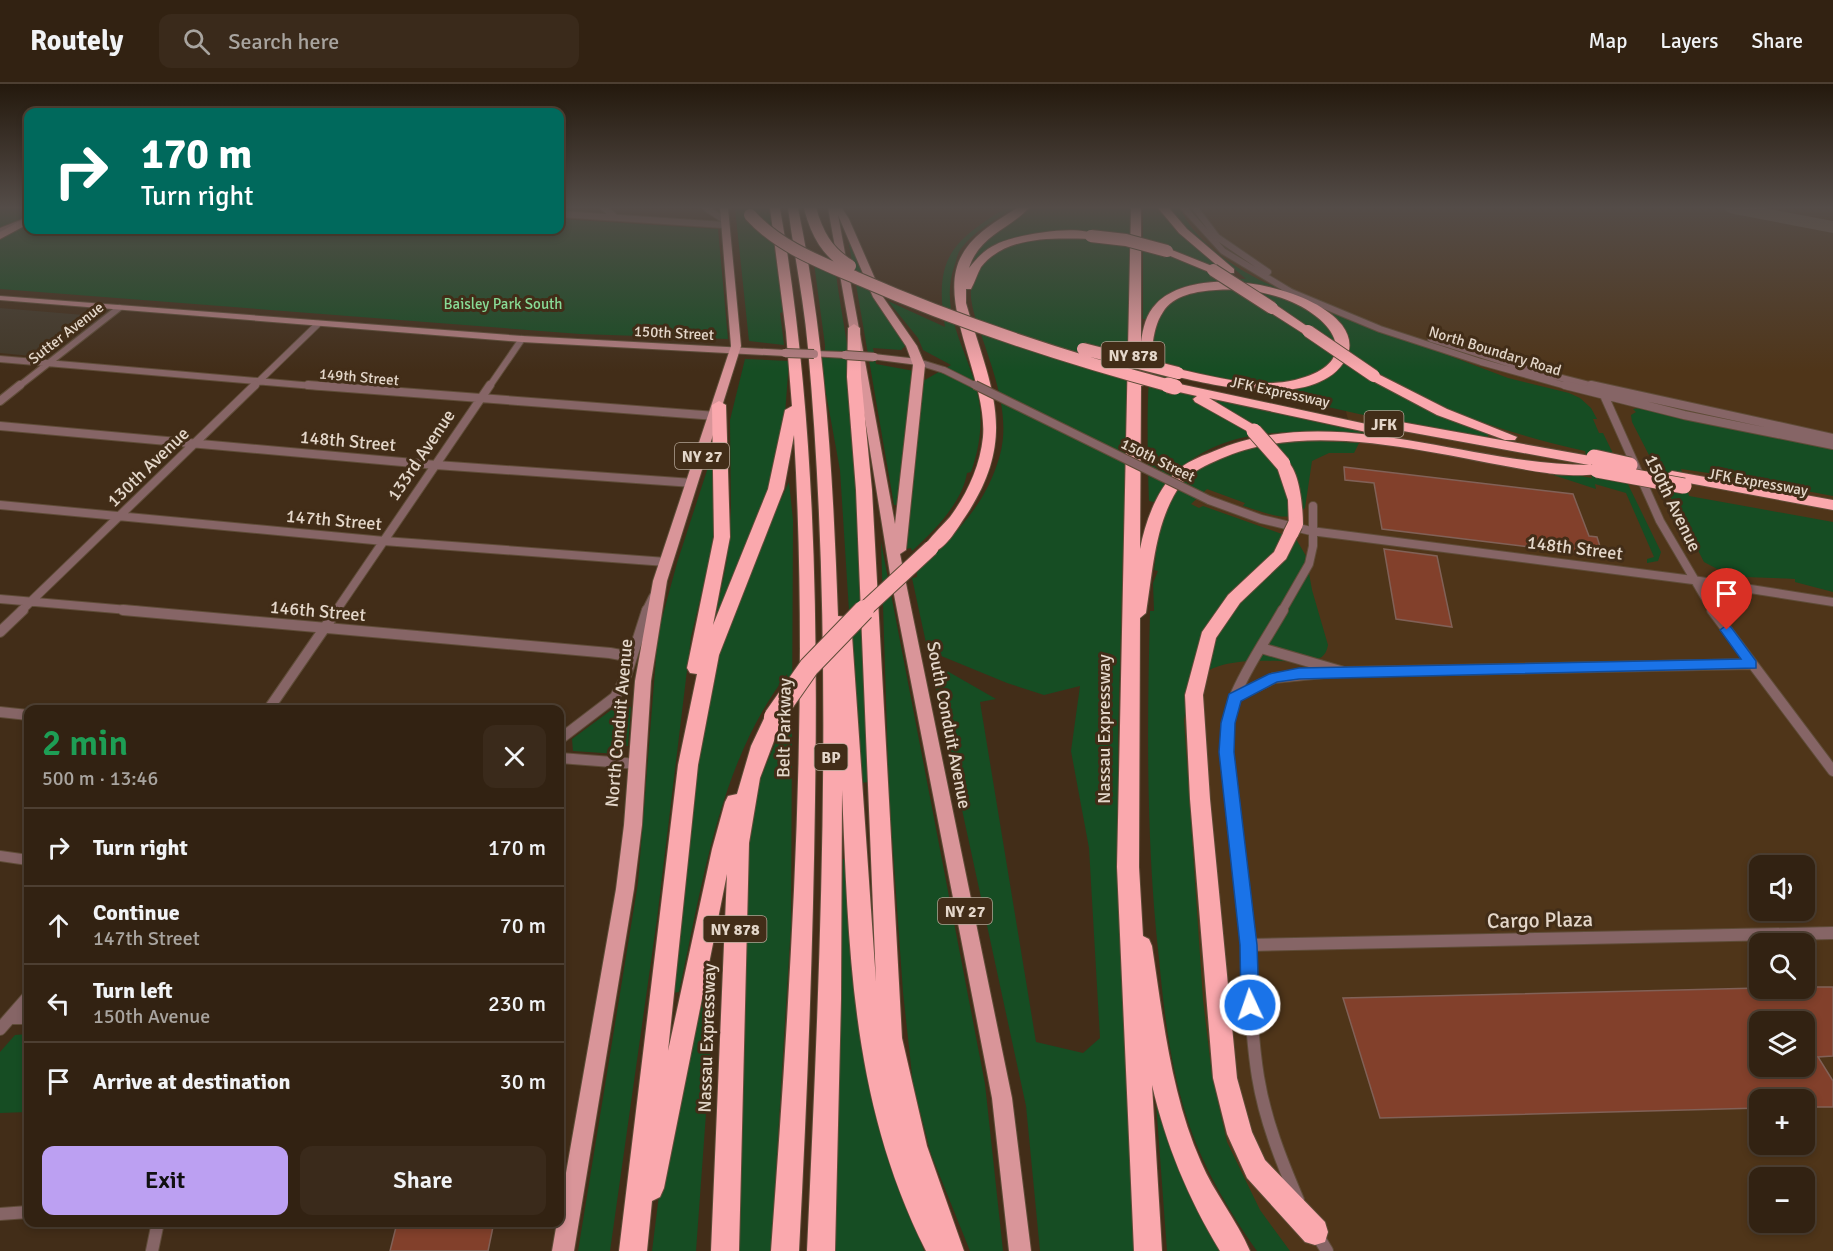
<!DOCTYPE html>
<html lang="en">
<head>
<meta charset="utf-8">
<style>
	body { margin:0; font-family:Signika,sans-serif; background:#3a2a1b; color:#f1f3f6; height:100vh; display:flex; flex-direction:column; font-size:22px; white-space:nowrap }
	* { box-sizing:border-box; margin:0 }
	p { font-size:20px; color:#a8a49f }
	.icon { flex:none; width:33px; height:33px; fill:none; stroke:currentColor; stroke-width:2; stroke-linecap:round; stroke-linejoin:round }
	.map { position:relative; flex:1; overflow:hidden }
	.details { position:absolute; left:24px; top:621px; width:540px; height:522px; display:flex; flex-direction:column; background:#322212; border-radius:12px; box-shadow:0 3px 9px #0003,0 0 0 2px #4d3f32 }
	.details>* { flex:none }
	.guide { position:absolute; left:24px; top:24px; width:540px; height:126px; border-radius:12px; box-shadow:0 3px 9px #0003,0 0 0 2px #4d3f32; background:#00695c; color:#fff; overflow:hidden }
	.controls { position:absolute; left:1749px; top:771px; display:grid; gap:12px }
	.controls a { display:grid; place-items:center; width:66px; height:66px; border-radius:12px; background:#322212; box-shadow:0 3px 9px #0003,0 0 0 2px #4d3f32; font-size:30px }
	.pin { position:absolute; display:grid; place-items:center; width:51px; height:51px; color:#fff; margin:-62px -26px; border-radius:50% 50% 50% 0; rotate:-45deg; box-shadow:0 0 6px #0007 }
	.pin .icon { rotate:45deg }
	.me { position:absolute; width:66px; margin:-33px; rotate:357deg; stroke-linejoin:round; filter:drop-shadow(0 0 4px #0008) }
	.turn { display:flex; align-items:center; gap:21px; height:126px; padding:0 18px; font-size:27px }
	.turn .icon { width:78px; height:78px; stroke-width:2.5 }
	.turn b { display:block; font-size:42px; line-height:51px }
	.round { display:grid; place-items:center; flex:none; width:63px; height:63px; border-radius:12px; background:#3a2a1b }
	.overview { display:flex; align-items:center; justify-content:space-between; height:102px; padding:0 18px }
	h1 { font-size:36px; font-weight:600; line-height:45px; color:#1e9e55 }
	.cta { display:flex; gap:12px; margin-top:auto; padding:12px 18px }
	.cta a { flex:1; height:69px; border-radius:12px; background:#bca0f2; color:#111; font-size:24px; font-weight:600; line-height:69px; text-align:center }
	.cta a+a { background:#3a2a1b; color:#f1f3f6 }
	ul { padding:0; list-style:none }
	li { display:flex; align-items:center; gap:18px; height:78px; padding:0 18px; border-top:2px solid #4d3f32 }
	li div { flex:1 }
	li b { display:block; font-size:22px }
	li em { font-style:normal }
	header { display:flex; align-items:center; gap:36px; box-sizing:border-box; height:84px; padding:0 30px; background:#322212; border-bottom:2px solid #4d3f32 }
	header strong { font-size:28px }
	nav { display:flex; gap:33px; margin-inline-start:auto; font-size:21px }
	.search { width:420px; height:54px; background:#3a2a1b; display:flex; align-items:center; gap:15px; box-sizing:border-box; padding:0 21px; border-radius:12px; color:#a8a49f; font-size:22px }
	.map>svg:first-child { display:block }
	.built { fill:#4f3519; fill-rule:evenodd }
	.education { fill:#423828 }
	.green { fill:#164d23; fill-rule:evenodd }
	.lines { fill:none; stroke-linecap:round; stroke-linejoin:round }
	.taxiway { fill:#73604e; fill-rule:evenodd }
	.building { fill:#82402b; stroke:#816157; stroke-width:1.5; fill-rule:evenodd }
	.street-far3-casing { stroke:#5f4c38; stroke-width:8 }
	.street-far2-casing { stroke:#5f4c38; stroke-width:10 }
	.street-far1-casing { stroke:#5f4c38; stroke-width:12 }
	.street-casing { stroke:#5f4c38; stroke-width:14 }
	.secondary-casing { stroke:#5f4c38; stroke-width:2 }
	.primary-casing { stroke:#5f4c38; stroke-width:2 }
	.highway-casing { stroke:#5f4c38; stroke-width:2 }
	.street-far3 { stroke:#866566; stroke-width:6 }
	.street-far2 { stroke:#866566; stroke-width:8 }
	.street-far1 { stroke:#866566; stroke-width:10 }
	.street { stroke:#866566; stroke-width:12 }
	.secondary { fill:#b58083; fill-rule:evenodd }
	.primary { fill:#d99599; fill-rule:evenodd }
	.highway { fill:#faa8ad; fill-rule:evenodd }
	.street-bridge-far1-casing { stroke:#5f4c38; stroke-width:8; stroke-linecap:butt }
	.street-bridge-casing { stroke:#5f4c38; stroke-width:10; stroke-linecap:butt }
	.secondary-bridge-casing { stroke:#5f4c38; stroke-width:10; stroke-linecap:butt }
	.highway-bridge-far2-casing { stroke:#5f4c38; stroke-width:14; stroke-linecap:butt }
	.highway-bridge-far1-casing { stroke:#5f4c38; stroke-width:17; stroke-linecap:butt }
	.highway-bridge-casing { stroke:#5f4c38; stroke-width:22; stroke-linecap:butt }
	.street-bridge-far1 { stroke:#866566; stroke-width:6 }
	.street-bridge { stroke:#866566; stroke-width:8 }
	.secondary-bridge { stroke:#b58083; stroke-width:8 }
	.highway-bridge-far2 { stroke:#faa8ad; stroke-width:12 }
	.highway-bridge-far1 { stroke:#faa8ad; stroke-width:15 }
	.highway-bridge { stroke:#faa8ad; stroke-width:20 }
	.route { fill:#1a73e8; stroke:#114b97; stroke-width:1.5 }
	.labels { text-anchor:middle; stroke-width:6; stroke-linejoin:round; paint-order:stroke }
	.far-park-label { font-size:15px; fill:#88db96; stroke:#422d18 }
	.far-street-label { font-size:15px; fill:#e4d7ca; stroke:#422d18 }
	.shield { fill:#422d18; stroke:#b3a495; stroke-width:1.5 }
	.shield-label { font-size:16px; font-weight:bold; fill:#e4d7ca }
	.street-label { font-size:18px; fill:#e4d7ca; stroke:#422d18 }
	.near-street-label { font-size:21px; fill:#e4d7ca; stroke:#422d18 }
</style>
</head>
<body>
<header>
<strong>Routely</strong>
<div class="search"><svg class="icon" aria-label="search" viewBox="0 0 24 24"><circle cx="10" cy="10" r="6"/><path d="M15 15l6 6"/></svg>Search here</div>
<nav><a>Map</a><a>Layers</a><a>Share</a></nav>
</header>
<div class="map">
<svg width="1833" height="1167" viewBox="0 0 1833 1167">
	<rect width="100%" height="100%" fill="#422d18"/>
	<path class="built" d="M1171 124H1833V1167H1270L1203 1014 1172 434 1207 393 1354 359 1326 249 1202 159ZM1760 782H1804V826H1760ZM1760 860H1804V904H1760ZM1760 938H1804V982H1760ZM1760 1016H1804V1060H1760ZM1760 1094H1804V1138H1760Z"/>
	<path class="education" d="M0 224 96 232 42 273 0 269Z"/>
	<path class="green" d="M0 124H28V146H560V135L718 145 728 255 580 250 0 205Z
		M735 124H769L783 228 780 229 784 261 749 257Z
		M1006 124H1014C995 136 974 147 960 166 957 171 956 178 954 183 937 235 976 276 980 325 982 347 978 368 971 388L967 389C962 419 934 447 912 467L911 464 906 465 923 297 951 281 923 266 918 254 888 217 945 243C934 176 950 158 1006 124Z
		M1032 124H1132L1118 655 1119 795 1137 1167H1040L1026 1022 912 494 917 493V488C954 450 985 424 1000 371 1011 330 993 287 980 247 975 233 968 214 972 199 975 185 985 175 997 168 1018 155 1047 153 1071 148L989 165 969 180C988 151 1002 141 1032 124ZM934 569 1007 599 1044 611 1080 602 1071 667 1089 764 1100 954 1083 969 1036 958 980 618 996 615 935 580Z
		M1143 124H1160L1170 137 1220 183 1215 184 1169 164C1194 181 1216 195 1246 195L1184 142 1169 124H1180C1197 163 1248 193 1283 206L1229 200 1171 211 1148 236 1143 235Z
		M848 154 906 261 901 266 873 264 876 280 914 287 898 421H894Z
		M814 179 836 190C843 245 861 315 852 369H857L869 698 860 699 840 386 819 271 820 266H825V261Z
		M1235 205C1285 213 1305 213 1337 256L1335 274 1319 289 1314 288C1282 311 1216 293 1180 285L1174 307 1403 357C1332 349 1239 332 1180 385 1170 394 1162 407 1154 418L1149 417C1148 383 1143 252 1162 228 1179 207 1210 206 1235 205Z
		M1329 226 1508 294 1569 309 1580 314 1591 324 1597 335H1593L1599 349H1603L1661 468 1658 477 1647 479V475L1654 473 1626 409 1595 400 1596 405 1547 389 1545 386 1592 394 1585 367C1511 350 1443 329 1377 289L1367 292 1451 337 1488 349V353L1359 330 1234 302C1270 304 1316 305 1344 278L1327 229Z
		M745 275 789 277 783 357 772 405 719 529H716L727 476 731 427 730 336Z
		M1640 324 1833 364V412L1790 404 1791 401 1681 385 1689 412 1833 438V508L1795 498V495C1769 493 1749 495 1723 490L1725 489 1704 478 1632 338 1631 331 1636 328 1633 325Z
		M1286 355 1359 359 1354 369H1329L1312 377 1305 424C1291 442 1262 427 1243 422L1245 419 1207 405 1191 420 1199 424 1203 422 1296 455 1306 472 1312 506 1328 561C1326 573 1320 575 1308 578 1276 578 1213 569 1193 600 1187 609 1186 626 1184 636L1203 916 1212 992 1227 1058 1260 1126 1290 1167H1257C1228 1126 1201 1080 1186 1031 1170 980 1164 928 1159 875 1146 759 1147 643 1150 527H1154L1153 499 1158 487 1154 486C1157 467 1157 444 1164 426 1184 375 1239 365 1286 355Z
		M712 371 716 433 709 478 691 553 657 835 610 1167H578L638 799 658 549 677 479Z
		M789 398 793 436 791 840 771 1167H735L746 769 756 704 788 630 787 590C718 681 703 799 679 908L672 909 696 680 721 544Z
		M881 458 985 1000 1003 1167H970L931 1070 913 1000 903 908 889 711Z
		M618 621 631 623 628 662H623L618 670 573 667 572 655Z
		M848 774 890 1075 924 1167H835L843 775Z
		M705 891 713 913 712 947 696 1167H652L661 1095Z
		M28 950V1028L0 1029V968L15 951Z
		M1156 1019 1186 1099 1226 1167H1167Z"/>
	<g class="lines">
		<path class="taxiway" d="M1724 124H1764L1833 137V149L1734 130 1727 128Z"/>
	</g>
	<path class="building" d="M1344 383 1573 410 1589 452 1597 453 1603 472 1382 445 1374 399 1345 396Z
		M1384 465 1437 472 1452 543 1396 535Z
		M1804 903H1833V972L1818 973 1833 997V1023H1804V1016H1760V1024L1380 1034 1343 914ZM1760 938H1804V982H1760Z
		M494 1138 488 1167H390L396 1143Z"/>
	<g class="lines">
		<g class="street-far3-casing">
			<path id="street-far3" d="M604 124 615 133
				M706 124 724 136
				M1184 124 1223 167 1291 208 1380 245 1481 278 1570 303
				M1195 124 1217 153 1268 188
				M560 130 724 141
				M1431 255 1530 286 1597 303
				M0 275 325 303
				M918 278 944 286
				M18 303 119 224
				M253 303 318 240
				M489 303 522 255"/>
		</g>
		<g class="street-far2-casing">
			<path id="street-far2" d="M308 301 716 332
				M1565 301 1684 331 1833 361
				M1591 301 1833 354
				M1603 309 1660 437 1713 527
				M0 317 20 301
				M0 342 436 381 693 399
				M1209 416 1261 435 1311 447 1693 496 1833 518
				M0 421 384 457 666 478
				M0 515 140 527
				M21 527 255 301
				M336 527 490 301
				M646 527 653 513
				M1282 527 1309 480 1313 462V422"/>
		</g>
		<g class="street-far1-casing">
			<path id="street-far1" d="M123 526 610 569 621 571 630 578
				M1712 526 1833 687
				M0 548 23 526
				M1261 564 1344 588 1752 580
				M1235 613 1274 594 1333 588
				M268 626 337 526
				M0 628 28 631
				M560 655 615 613 625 595 647 526
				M560 674 638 680
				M0 772 28 776
				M1243 811C1238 761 1217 659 1234 614 1246 584 1267 554 1283 526"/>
		</g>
		<g class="street-casing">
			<path id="street" d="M1243 809C1250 870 1248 932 1258 993 1265 1036 1281 1076 1298 1116
				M1249 861 1833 849
				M10 934H28
				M0 945 28 913
				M0 1130 28 1128
				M1316 1149 1327 1167
				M152 1167 158 1138"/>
		</g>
		<g class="secondary-casing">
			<path id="secondary" d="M28 133V137L0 149V144Z
				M0 212 522 252 785 266 789 269 785 272 522 258 0 216Z
				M814 267 845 268 849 271 845 274 811 272 810 270Z
				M874 270 918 275 922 278 918 281 871 275V271Z"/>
		</g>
		<g class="primary-casing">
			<path id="primary" d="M720 124H728L741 262 667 497 651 597 642 741 634 805 574 1167H552L557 1138H560V1123L616 805 624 741 635 597 653 497 731 262Z
				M828 124H842L849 135 883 213 917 262 925 281 906 466 900 470 1012 1014 1031 1167H1009L992 1014 890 490 858 292ZM838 131 873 213 906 262 913 281 895 440Z
				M28 133V140L0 155V148Z"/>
		</g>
		<g class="highway-casing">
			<path id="highway" d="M770 124H780C814 320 818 517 815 716 813 866 807 1017 799 1167H771C791 896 810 622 794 351L784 405 719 571 698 681 668 967 712 765 725 718 728 712 737 710 751 662 767 628 774 626 781 628 783 633 760 694 749 759 739 1167H711L727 790 664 1104 660 1113 652 1117 647 1167H619L678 681 697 590 690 589 687 584 714 453 712 321 719 317 726 321 730 453 713 541 768 405 785 326 792 322 786 248Z
				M788 124H798C826 259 833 395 838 532L848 533 851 537 876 898 856 406 847 293 848 244 854 240 860 244 861 293 872 406 902 954 927 1062 964 1167H926C851 1018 849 868 842 706L841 915 835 1167H807C821 867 835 563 808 264 804 217 794 170 788 124Z
				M1017 124H1029C1008 146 979 152 969 184 977 174 985 165 997 160 1015 151 1081 139 1097 152L1091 155C1055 154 1006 151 981 183 977 190 975 198 971 205H966V219C990 302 1020 352 965 433 957 445 945 466 931 469L923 464C930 453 941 443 950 433 967 410 980 382 983 353 988 296 935 217 962 171 974 149 997 137 1017 124Z
				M1131 124H1141V258C1143 244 1146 230 1156 220 1194 179 1310 200 1342 241 1350 252 1352 263 1346 275 1317 325 1222 303 1178 293L1171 289 1178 285C1215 293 1257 305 1295 296 1360 280 1339 239 1292 218 1269 208 1242 204 1216 206 1198 207 1173 211 1163 228 1150 247 1152 277 1150 299L1141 302 1140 465C1145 439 1156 407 1176 388 1186 378 1199 373 1212 368 1332 315 1465 381 1589 381L1376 342 1390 345 1392 348 1385 352 1209 314 1259 344 1261 347 1254 351 1195 318 1193 315 1197 312 1170 306 1168 303 1175 299 1371 341 1366 337 1373 333 1590 372 1597 377 1591 381 1602 383 1604 386C1598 394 1559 391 1547 389 1447 375 1317 332 1220 375 1207 381 1192 387 1182 399 1155 435 1153 486 1146 529L1140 534 1139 783 1143 852 1149 855 1152 862C1163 934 1171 1010 1201 1078 1214 1109 1237 1136 1250 1167H1220C1188 1114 1166 1061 1152 1001L1162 1167H1134L1117 783Z
				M1158 124H1169L1187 145 1234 185V189H1226L1179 149Z
				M1167 164 1217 184 1219 186 1209 188 1163 169 1161 167Z
				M1272 220 1276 221 1314 247 1308 251 1304 250 1268 227 1266 224Z
				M1374 288 1447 325 1517 353 1515 356H1505L1437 331 1369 295 1367 292Z
				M1283 375C1300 380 1303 426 1303 441L1297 446 1299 449 1286 475 1240 519 1216 554 1203 611 1210 715 1237 994 1252 1048 1265 1076 1325 1138 1328 1148 1325 1158 1315 1161 1305 1158 1247 1094 1227 1050 1213 994 1190 715 1185 611 1202 548 1228 511 1274 468 1285 445 1289 444 1288 416 1276 380Z
				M1672 387 1833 416V426L1667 395 1665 392Z"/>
		</g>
		<use href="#street-far3" class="street-far3"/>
		<use href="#street-far2" class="street-far2"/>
		<use href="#street-far1" class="street-far1"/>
		<use href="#street" class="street"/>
		<use href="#secondary" class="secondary"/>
		<use href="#primary" class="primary"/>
		<use href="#highway" class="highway"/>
		<g class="street-bridge-far1-casing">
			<path id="street-bridge-far1" d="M944 286 978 303"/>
		</g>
		<g class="street-bridge-casing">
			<path id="street-bridge" d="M975 301 1209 416"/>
		</g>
		<g class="secondary-bridge-casing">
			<path id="secondary-bridge" d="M785 269 814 270
				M845 271 874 273"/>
		</g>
		<g class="highway-bridge-far2-casing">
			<path id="highway-bridge-far2" d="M810 124C817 150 827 168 850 182
				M750 131C779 163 820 178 859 195 961 240 1066 274 1174 303
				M1091 152 1126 156 1167 167
				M1213 186 1272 224
				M1308 247 1374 292
				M1083 265 1178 289"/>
		</g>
		<g class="highway-bridge-far1-casing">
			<path id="highway-bridge-far1" d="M1168 301 1175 303
				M1254 347 1283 380
				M1594 373 1630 381
				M1597 386 1684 402
				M1291 449 1295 441
				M863 527 931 464"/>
		</g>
		<g class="highway-bridge-casing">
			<path id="highway-bridge" d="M774 633 809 583 864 526"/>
		</g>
		<use href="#street-bridge-far1" class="street-bridge-far1"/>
		<use href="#street-bridge" class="street-bridge"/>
		<use href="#secondary-bridge" class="secondary-bridge"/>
		<use href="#highway-bridge-far2" class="highway-bridge-far2"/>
		<use href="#highway-bridge-far1" class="highway-bridge-far1"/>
		<use href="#highway-bridge" class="highway-bridge"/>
	</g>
	<linearGradient id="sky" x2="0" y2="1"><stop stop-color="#24190d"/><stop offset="0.43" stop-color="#544c48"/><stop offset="1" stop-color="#544c48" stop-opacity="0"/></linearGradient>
	<rect width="1833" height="287" fill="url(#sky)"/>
	<path class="route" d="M1727 541 1731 543 1756 577V584L1299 595 1277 598 1241 617 1235 639 1234 668 1257 861 1259 921 1256 927 1250 929 1244 927 1241 921 1240 861 1219 668 1221 639 1229 610 1269 590 1299 584 1741 575 1720 546Z"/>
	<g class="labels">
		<g class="far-park-label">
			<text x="503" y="225">Baisley Park South</text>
		</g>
		<g class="far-street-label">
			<text transform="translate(66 249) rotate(-38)" y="5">Sutter Avenue</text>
			<text transform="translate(674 249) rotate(3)" y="5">150th Street</text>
			<text transform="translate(1495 267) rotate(17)" y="5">North Boundary Road</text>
			<text transform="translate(359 293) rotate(5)" y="5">149th Street</text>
			<text transform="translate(1280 308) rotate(12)" y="5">JFK Expressway</text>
			<text transform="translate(1158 376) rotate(26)" y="5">150th Street</text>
			<text transform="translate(1758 398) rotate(10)" y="5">JFK Expressway</text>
		</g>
		<g class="shield">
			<rect x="1101.5" y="258" width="63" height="26" rx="4.5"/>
			<rect x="1364.5" y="327" width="39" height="26" rx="4.5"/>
			<rect x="675" y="359" width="54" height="26" rx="4.5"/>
			<rect x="814.5" y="660" width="33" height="26" rx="4.5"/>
			<rect x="938" y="814" width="54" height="26" rx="4.5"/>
			<rect x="703.5" y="832" width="63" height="26" rx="4.5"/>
		</g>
		<g class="shield-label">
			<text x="1133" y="277">NY 878</text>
			<text x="1384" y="346">JFK</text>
			<text x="702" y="378">NY 27</text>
			<text x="831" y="679">BP</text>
			<text x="965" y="833">NY 27</text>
			<text x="735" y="851">NY 878</text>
		</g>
		<g class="street-label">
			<text transform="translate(348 357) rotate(5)" y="6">148th Street</text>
			<text transform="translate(421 371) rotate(-56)" y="6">133rd Avenue</text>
			<text transform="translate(148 383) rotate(-44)" y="6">130th Avenue</text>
			<text transform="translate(1673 419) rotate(64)" y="6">150th Avenue</text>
			<text transform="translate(334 436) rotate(5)" y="6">147th Street</text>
			<text transform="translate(1575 464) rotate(7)" y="6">148th Street</text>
			<text transform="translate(318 527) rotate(5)" y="6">146th Street</text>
			<text transform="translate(619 639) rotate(-85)" y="6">North Conduit Avenue</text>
			<text transform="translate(949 641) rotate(79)" y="6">South Conduit Avenue</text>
			<text transform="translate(784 644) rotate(-89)" y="6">Belt Parkway</text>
			<text transform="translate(1104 645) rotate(-90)" y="6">Nassau Expressway</text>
			<text transform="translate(707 954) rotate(-88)" y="6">Nassau Expressway</text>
		</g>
		<g class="near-street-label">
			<text transform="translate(1540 836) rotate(-1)" y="7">Cargo Plaza</text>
		</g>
	</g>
</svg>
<div class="controls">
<a><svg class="icon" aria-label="sound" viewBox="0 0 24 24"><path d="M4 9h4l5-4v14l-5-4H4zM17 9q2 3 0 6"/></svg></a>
<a><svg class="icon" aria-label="search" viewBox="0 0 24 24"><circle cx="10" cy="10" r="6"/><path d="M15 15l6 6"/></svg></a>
<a><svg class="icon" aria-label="layers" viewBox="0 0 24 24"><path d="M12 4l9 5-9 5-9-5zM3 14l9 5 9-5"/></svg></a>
<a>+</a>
<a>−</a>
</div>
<div class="pin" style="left:1727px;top:546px;background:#d93025"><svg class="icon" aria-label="arrive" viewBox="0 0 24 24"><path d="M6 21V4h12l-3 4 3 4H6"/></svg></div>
<svg class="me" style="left:1250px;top:921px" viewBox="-20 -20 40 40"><circle r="17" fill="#1a73e8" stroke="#fff" stroke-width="3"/><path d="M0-11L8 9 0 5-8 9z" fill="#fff"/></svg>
<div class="guide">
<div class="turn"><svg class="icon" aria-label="right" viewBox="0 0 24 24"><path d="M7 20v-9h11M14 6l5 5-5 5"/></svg><div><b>170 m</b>Turn right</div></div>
</div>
<section class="details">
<div class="overview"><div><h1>2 min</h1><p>500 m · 13:46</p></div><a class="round"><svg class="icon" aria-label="close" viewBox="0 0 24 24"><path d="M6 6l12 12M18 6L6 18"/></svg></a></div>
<ul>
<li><svg class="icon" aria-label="right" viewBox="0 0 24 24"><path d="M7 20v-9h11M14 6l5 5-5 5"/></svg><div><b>Turn right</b></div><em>170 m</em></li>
<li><svg class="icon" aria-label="ahead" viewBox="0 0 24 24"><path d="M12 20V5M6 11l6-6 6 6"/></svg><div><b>Continue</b><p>147th Street</p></div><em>70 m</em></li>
<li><svg class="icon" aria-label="left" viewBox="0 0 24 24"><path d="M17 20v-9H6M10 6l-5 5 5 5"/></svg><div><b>Turn left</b><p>150th Avenue</p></div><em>230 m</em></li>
<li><svg class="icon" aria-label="arrive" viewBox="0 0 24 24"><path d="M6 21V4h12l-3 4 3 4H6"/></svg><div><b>Arrive at destination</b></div><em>30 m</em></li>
</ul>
<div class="cta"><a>Exit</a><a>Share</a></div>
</section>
</div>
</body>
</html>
